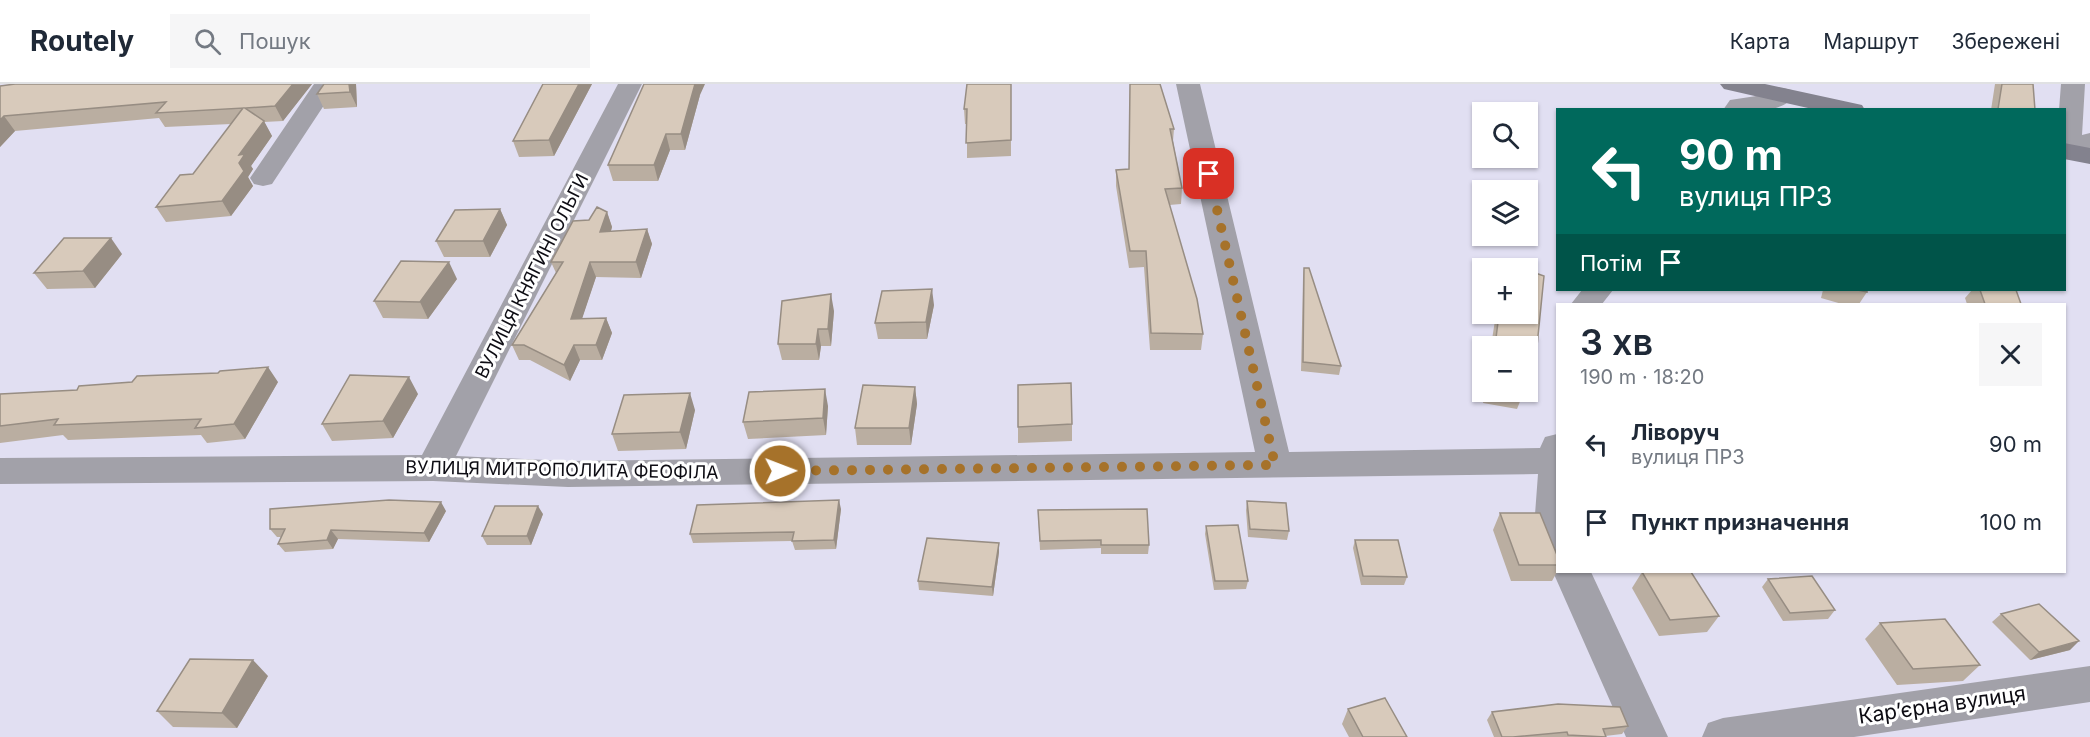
<!DOCTYPE html>
<html lang="uk">
<head>
<meta charset="utf-8">
<style>
	body { margin:0; font-family:Inter,sans-serif; background:#f6f6f7; color:#1f2937; height:100vh; display:flex; flex-direction:column; font-size:22px; white-space:nowrap }
	* { box-sizing:border-box; margin:0 }
	p { font-size:20px; color:#747a83 }
	.icon { flex:none; width:33px; height:33px; fill:none; stroke:currentColor; stroke-width:2; stroke-linecap:round; stroke-linejoin:round }
	.map { position:relative; flex:1; overflow:hidden }
	.panel { position:absolute; left:1556px; top:219px; width:510px; height:270px; display:flex; flex-direction:column; background:#fff; border-radius:0px; box-shadow:0 2px 4px #0004 }
	.panel>* { flex:none }
	.guide { position:absolute; left:1556px; top:24px; width:510px; height:183px; border-radius:0px; box-shadow:0 2px 4px #0004; background:#00695c; color:#fff; overflow:hidden }
	.controls { position:absolute; left:1472px; top:18px; display:grid; gap:12px }
	.controls a { display:grid; place-items:center; width:66px; height:66px; border-radius:0px; background:#fff; box-shadow:0 2px 4px #0004; font-size:30px }
	.pin { position:absolute; display:grid; place-items:center; width:51px; height:51px; color:#fff; margin:-26px; border-radius:12px; box-shadow:0 3px 9px #0006 }
	.me { position:absolute; width:66px; margin:-33px; rotate:89deg; stroke-linejoin:round; filter:drop-shadow(0 0 4px #0008) }
	.turn { display:flex; align-items:center; gap:21px; height:126px; padding:0 24px; font-size:27px }
	.turn .icon { width:78px; height:78px; stroke-width:2.5 }
	.turn b { display:block; font-size:42px; line-height:51px }
	.then { display:flex; align-items:center; height:57px; padding:0 24px; background:#0003; gap:12px; font-size:22px }
	.round { display:grid; place-items:center; flex:none; width:63px; height:63px; border-radius:0px; background:#f6f6f7 }
	.head { display:flex; align-items:center; justify-content:space-between; height:102px; padding:0 24px }
	h1 { font-size:36px; font-weight:600; line-height:45px }
	ul { padding:0; list-style:none }
	li { display:flex; align-items:center; gap:18px; height:78px; padding:0 24px }
	li div { flex:1 }
	li b { display:block; font-size:22px }
	li em { font-style:normal }
	header { display:flex; align-items:center; gap:36px; box-sizing:border-box; height:84px; padding:0 30px; background:#fff; border-bottom:2px solid #e0e1e3 }
	header strong { font-size:28px }
	nav { display:flex; gap:33px; margin-inline-start:auto; font-size:21px }
	.search { width:420px; height:54px; background:#f6f6f7; display:flex; align-items:center; gap:15px; box-sizing:border-box; padding:0 21px; border-radius:0px; color:#747a83; font-size:22px }
	.map>svg:first-child { display:block }
	.lines { fill:none; stroke-linecap:round; stroke-linejoin:round }
	.minor { fill:#a2a1a9; fill-rule:evenodd }
	.secondary { fill:#83828e; fill-rule:evenodd }
	.wall { fill:#baaea1 }
	.shaded-wall { fill:#978d83 }
	.building { fill:#d8cabb; stroke:#978d83; stroke-width:1.5 }
	.route { stroke:#a6722a; stroke-width:10; stroke-dasharray:0 18 }
	.labels { text-anchor:middle; stroke-width:6; stroke-linejoin:round; paint-order:stroke }
	.street-label { font-size:18px; fill:#0d0c13; stroke:#fff }
	.near-street-label { font-size:21px; fill:#0d0c13; stroke:#fff }
</style>
</head>
<body>
<header>
<strong>Routely</strong>
<div class="search"><svg class="icon" aria-label="search" viewBox="0 0 24 24"><circle cx="10" cy="10" r="6"/><path d="M15 15l6 6"/></svg>Пошук</div>
<nav><a>Карта</a><a>Маршрут</a><a>Збережені</a></nav>
</header>
<div class="map">
<svg width="2090" height="653" viewBox="0 0 2090 653">
	<rect width="100%" height="100%" fill="#e1dff2"/>
	<g class="lines">
		<path class="minor" d="M314 0H338L272 100 263 102 254 100 250 94Z
			M618 0H642L456 372 568 377 1255 368 1176 0H1200L1289 368 1540 364 1545 353 1557 350V468L1544 464 1534 444 1538 390 568 403 433 397 0 400V374L422 371Z
			M2061 0H2085L2082 51 2090 49V67L2078 73 2064 74V26H2059Z
			M1783 4 1791 6 1795 11C1781 32 1745 26 1723 26L1730 16 1763 11Z
			M1582 206H1613L1602 220H1571Z
			M1557 480V488H1591L1668 653H1626L1553 488Z
			M2090 582V618L1854 653H1702L1708 639 1723 634Z"/>
		<path class="secondary" d="M1720 0H1765L1862 21 1865 26H1817L1724 5Z
			M2064 59 2090 64V80L2064 75Z"/>
	</g>
	<path class="wall" d="M15 0H312L283 37 264 38 272 52 251 82 253 85 248 93 253 102 231 132 166 138 156 123 193 90 231 40 165 43 159 34 15 47 0 63V2Z
		M324 0H356L357 23 324 25 317 10Z
		M543 0H592L554 72 519 73 513 57Z
		M1011 0V72L967 74V40H965L964 25Z
		M1130 0H1160L1174 45 1173 57 1182 104 1181 120 1169 121 1203 250 1201 266H1150L1144 183 1129 184 1116 102V86L1129 85Z
		M1995 0H2033L2035 26H1991Z
		M700 11 685 66H670L658 97H613L608 81Z
		M500 125 507 141 490 173H444L436 157Z
		M607 128 612 143 611 147 647 145 652 160 641 194 596 193 582 234H606L612 249 602 276H580L570 297 530 276H519L512 261 556 189 551 178 589 136Z
		M122 170 95 204 47 205 34 189Z
		M1304 184 1341 282 1339 291 1301 287 1303 193Z
		M457 195 428 235 383 234 374 217Z
		M1823 206H1867V208L1859 220H1842L1821 214Z
		M1972 206H2016L2021 220H1967L1965 214Z
		M934 221 927 255H878L875 239Z
		M834 227 831 262H821L819 276H782L778 260Z
		M1496 230H1527L1536 272 1530 287 1527 286V262H1491Z
		M278 298 245 355 207 359 201 351 68 356 63 351 0 359V310Z
		M915 303 917 320 911 361H857L855 344Z
		M1485 308H1523V310L1517 325 1483 319Z
		M418 310 393 354 332 357 322 340Z
		M828 322 826 351 748 355 743 338Z
		M695 326 686 365 618 367 612 350Z
		M1072 340V357L1018 359V343Z
		M1247 417 1289 447 1287 456 1248 453 1246 426Z
		M841 425 836 465 795 466 792 457 693 459 690 450Z
		M1038 426 1149 461 1148 470H1101V464L1040 466Z
		M446 427 429 458 338 455 333 465 285 468 278 460 281 453H277L270 445Z
		M1500 429 1557 471V488L1552 497H1511L1493 446Z
		M543 430 531 461H487L482 452Z
		M1206 442 1248 497 1246 505 1214 506 1205 450Z
		M1355 456 1407 493 1404 501H1361L1353 464Z
		M999 459V468L993 512 919 506 918 497Z
		M1642 488 1719 532 1707 548 1659 552 1632 504Z
		M1768 495 1835 526 1828 535 1783 537 1762 503Z
		M2001 530 2070 566 2030 576 1992 538Z
		M1880 539 1980 581 1963 597 1897 601 1865 555Z
		M268 592 237 644 173 643 157 627Z
		M1348 625 1407 653H1349L1342 640Z
		M1492 628 1628 642 1622 650 1605 652 1606 653H1494L1487 636Z"/>
	<path class="shaded-wall" d="M293 0H312L283 37 275 22Z
		M349 0H356L357 23 350 8Z
		M579 0H592L554 72 549 56Z
		M695 0H705L700 11 685 66 681 50Z
		M4 32 15 47 0 63V36Z
		M264 37 272 52 251 82 253 85 248 93 253 102 231 132 222 117 239 79V71Z
		M666 50 670 66 658 97 654 81Z
		M500 125 507 141 490 173 483 157Z
		M607 128 612 143 606 163 600 148Z
		M647 145 652 160 641 194 636 178Z
		M111 154 122 170 95 204 83 187Z
		M449 178 457 195 428 235 420 218Z
		M590 178 596 193 577 250 571 235Z
		M932 205 934 221 927 255 926 238Z
		M831 210 834 227 831 262 828 245Z
		M606 234 612 249 602 276 596 261Z
		M818 245 821 262 819 276 816 260Z
		M574 261 580 276 570 297 564 281Z
		M268 283 278 298 245 355 234 340Z
		M409 293 418 310 393 354 383 337Z
		M915 303 917 320 911 361 909 344Z
		M825 305 828 322 826 351 823 334Z
		M690 309 695 326 686 365 680 348Z
		M839 416 841 425 836 465 834 456Z
		M441 418 446 427 429 458 424 449Z
		M538 422 543 430 531 461 527 452Z
		M331 446 338 455 333 465 327 456Z
		M999 459V468L993 512 992 503Z
		M2079 557 2070 566 2030 576 2039 568Z
		M253 576 268 592 237 644 222 629Z"/>
	<path class="building" d="M15 0H293L275 22 245 24 264 37 239 71 245 70 239 79 244 87 222 117 156 123 180 91 193 90 243 24 156 29 166 18 4 32 0 36V2Z
		M324 0H349L350 8 317 10Z
		M543 0H579L549 56 513 57Z
		M644 0H695L681 50H666L654 81H608Z
		M967 0H1011V56L966 59 967 25H964Z
		M1130 0H1160L1174 45H1170L1182 104 1165 105 1197 215 1203 250 1151 249 1146 167H1130L1116 86 1129 85Z
		M2002 0H2033L2035 26 1998 25Z
		M597 123 607 128 600 148 647 145 636 178H590L571 235 606 234 596 261H574L564 281 524 261H512L563 178H551L573 137 589 136Z
		M500 125 483 157H436L455 126Z
		M64 154H111L83 187 34 189Z
		M401 177 449 178 420 218 374 217Z
		M1304 184H1309L1341 282 1303 278Z
		M1527 186 1544 192 1536 272 1527 270V262H1495L1499 230H1527Z
		M932 205 926 238 875 239 882 207Z
		M1858 206H1867V208Z
		M1980 206H2016L2021 220H1985Z
		M831 210 828 245H818L816 260H778L782 217Z
		M268 283 234 340 195 344 201 335 54 341 58 335 0 342V310L77 306 79 302 132 298 137 292 218 289 220 287Z
		M350 291 409 293 383 337 322 340Z
		M1071 299 1072 340 1018 343V301Z
		M863 301 915 303 909 344H855Z
		M825 305 823 334 743 338 749 308Z
		M1509 308H1523V310Z
		M690 309 680 348 612 350 624 311Z
		M389 416 441 418 424 449 331 446 327 456 278 460 285 445H270V425Z
		M839 416 834 456 792 457 794 448 690 450 697 421Z
		M1247 417 1286 419 1289 447 1250 445Z
		M495 422H538L527 452H482Z
		M1147 425 1149 461H1101V456L1040 457 1038 426Z
		M1500 429H1540L1557 471V481H1519Z
		M1238 441 1248 497H1215L1206 442Z
		M927 454 999 459 992 503 918 497Z
		M1355 456H1398L1407 493 1363 492Z
		M1642 488H1691L1719 532 1670 536Z
		M1812 492 1835 526 1790 529 1768 495Z
		M2039 520 2079 557 2039 568 2001 530Z
		M1945 535 1980 581 1913 585 1880 539Z
		M190 575 253 576 222 629 157 627Z
		M1385 614 1407 653H1363L1348 625Z
		M1558 620 1620 623 1628 642 1603 645 1606 653 1568 651 1567 648 1513 653H1502L1492 628Z"/>
	<g class="lines">
		<path class="route" d="M780 387 1275 381 1209 90"/>
	</g>
	<g class="labels">
		<g class="street-label">
			<text transform="translate(532 192) rotate(-63)" y="6">ВУЛИЦЯ КНЯГИНІ ОЛЬГИ</text>
			<text transform="translate(562 386) rotate(1)" y="6">ВУЛИЦЯ МИТРОПОЛИТА ФЕОФІЛА</text>
		</g>
		<g class="near-street-label">
			<text transform="translate(1942 621) rotate(-8)" y="7">Карʼєрна вулиця</text>
		</g>
	</g>
</svg>
<div class="controls">
<a><svg class="icon" aria-label="search" viewBox="0 0 24 24"><circle cx="10" cy="10" r="6"/><path d="M15 15l6 6"/></svg></a>
<a><svg class="icon" aria-label="layers" viewBox="0 0 24 24"><path d="M12 4l9 5-9 5-9-5zM3 14l9 5 9-5"/></svg></a>
<a>+</a>
<a>−</a>
</div>
<div class="pin" style="left:1209px;top:90px;background:#d93025"><svg class="icon" aria-label="arrive" viewBox="0 0 24 24"><path d="M6 21V4h12l-3 4 3 4H6"/></svg></div>
<svg class="me" style="left:780px;top:387px" viewBox="-20 -20 40 40"><circle r="17" fill="#a6722a" stroke="#fff" stroke-width="3"/><path d="M0-11L8 9 0 5-8 9z" fill="#fff"/></svg>
<div class="guide">
<div class="turn"><svg class="icon" aria-label="left" viewBox="0 0 24 24"><path d="M17 20v-9H6M10 6l-5 5 5 5"/></svg><div><b>90 m</b>вулиця ПРЗ</div></div>
<div class="then">Потім<svg class="icon" aria-label="arrive" viewBox="0 0 24 24"><path d="M6 21V4h12l-3 4 3 4H6"/></svg></div>
</div>
<section class="panel">
<div class="head"><div><h1>3 хв</h1><p>190 m · 18:20</p></div><a class="round"><svg class="icon" aria-label="close" viewBox="0 0 24 24"><path d="M6 6l12 12M18 6L6 18"/></svg></a></div>
<ul>
<li><svg class="icon" aria-label="left" viewBox="0 0 24 24"><path d="M17 20v-9H6M10 6l-5 5 5 5"/></svg><div><b>Ліворуч</b><p>вулиця ПРЗ</p></div><em>90 m</em></li>
<li><svg class="icon" aria-label="arrive" viewBox="0 0 24 24"><path d="M6 21V4h12l-3 4 3 4H6"/></svg><div><b>Пункт призначення</b></div><em>100 m</em></li>
</ul>
</section>
</div>
</body>
</html>
